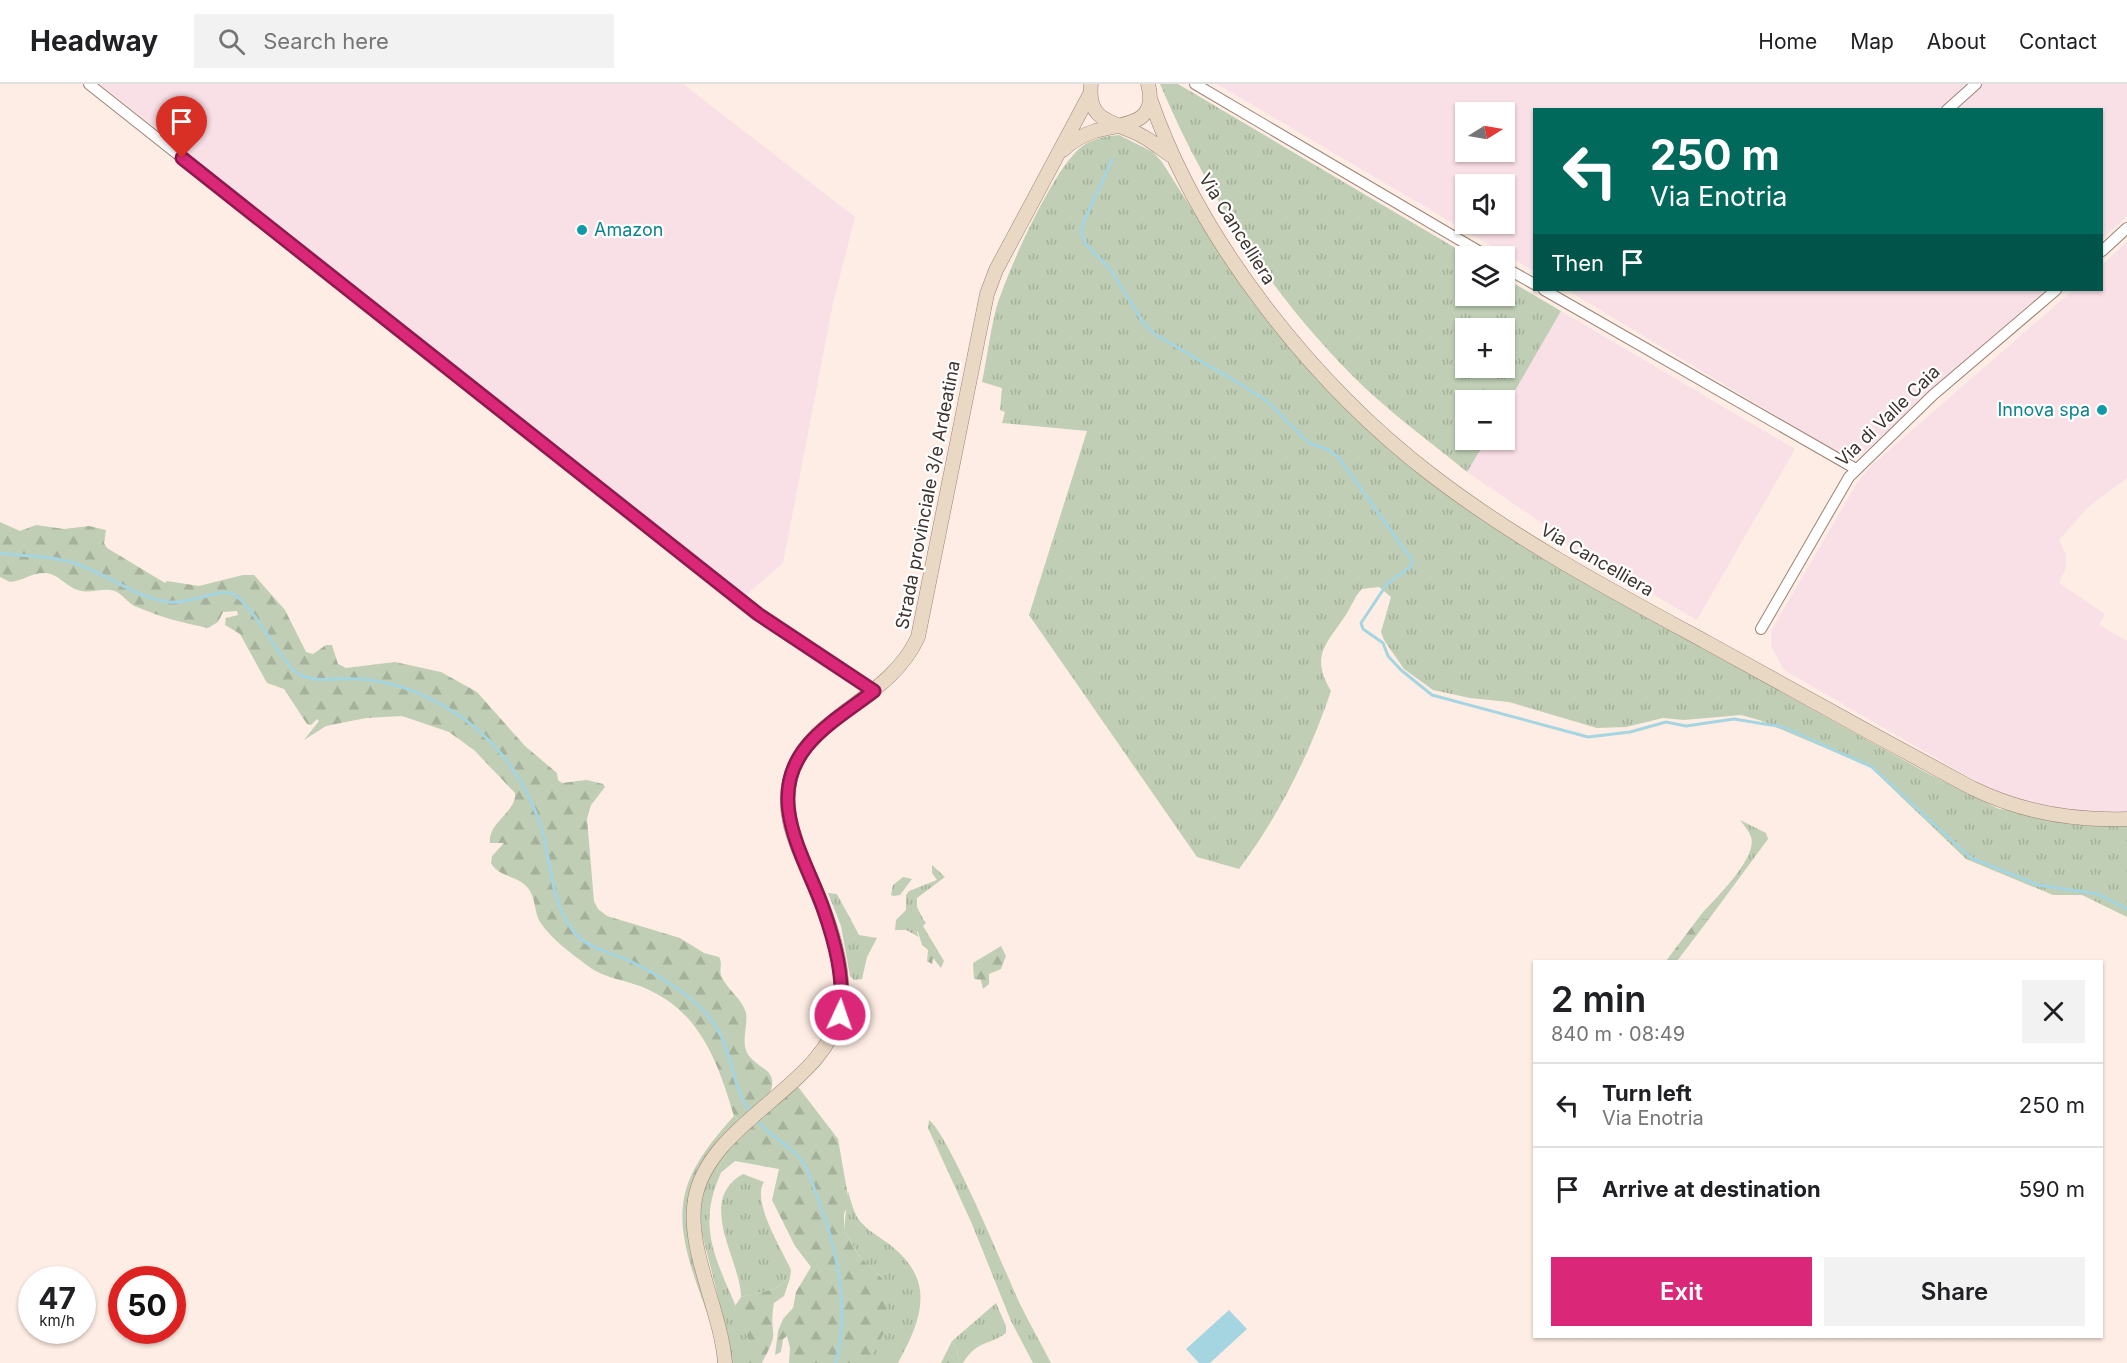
<!DOCTYPE html>
<html lang="en">
<head>
<meta charset="utf-8">
<style>
	body { margin:0; font-family:Inter,sans-serif; background:#f2f2f2; color:#202124; height:100vh; display:flex; flex-direction:column; font-size:22px; white-space:nowrap }
	* { box-sizing:border-box; margin:0 }
	p { font-size:20px; color:#757577 }
	.icon { flex:none; width:33px; height:33px; fill:none; stroke:currentColor; stroke-width:2; stroke-linecap:round; stroke-linejoin:round }
	.map { position:relative; flex:1; overflow:hidden }
	.panel { position:absolute; left:1533px; top:876px; width:570px; height:378px; display:flex; flex-direction:column; background:#fff; border-radius:0px; box-shadow:0 2px 4px #0004 }
	.panel>* { flex:none }
	.banner { position:absolute; left:1533px; top:24px; width:570px; height:183px; border-radius:0px; box-shadow:0 2px 4px #0004; background:#00695c; color:#fff; overflow:hidden }
	.needle { width:39px; rotate:79deg }
	.fabs { position:absolute; left:1455px; top:18px; display:grid; gap:12px }
	.fabs a { display:grid; place-items:center; width:60px; height:60px; border-radius:0px; background:#fff; box-shadow:0 2px 4px #0004; font-size:30px }
	.speed { position:absolute; left:18px; top:1182px; display:flex; gap:12px; font-size:30px; font-weight:700; text-align:center }
	.speed>* { display:grid; place-content:center; width:78px; height:78px; border-radius:50%; background:#fff; box-shadow:0 2px 4px #0004; line-height:1 }
	.speed small { font-size:15px; font-weight:400 }
	.speed .limit { border:9px solid #d22; background:#fff; color:#111 }
	.pin { position:absolute; display:grid; place-items:center; width:51px; height:51px; color:#fff; margin:-62px -26px; border-radius:50% 50% 50% 0; rotate:-45deg; box-shadow:0 0 6px #0007 }
	.pin .icon { rotate:45deg }
	.me { position:absolute; width:66px; margin:-33px; rotate:3deg; stroke-linejoin:round; filter:drop-shadow(0 0 4px #0008) }
	.turn { display:flex; align-items:center; gap:21px; height:126px; padding:0 18px; font-size:27px }
	.turn .icon { width:78px; height:78px; stroke-width:2.5 }
	.turn b { display:block; font-size:42px; line-height:51px }
	.then { display:flex; align-items:center; height:57px; padding:0 18px; background:#0003; gap:12px; font-size:22px }
	.round { display:grid; place-items:center; flex:none; width:63px; height:63px; border-radius:0px; background:#f2f2f2 }
	.summary { display:flex; align-items:center; justify-content:space-between; height:102px; padding:0 18px }
	h1 { font-size:36px; font-weight:600; line-height:45px }
	.cta { display:flex; gap:12px; margin-top:auto; padding:12px 18px }
	.cta a { flex:1; height:69px; border-radius:0px; background:#db2777; color:#fff; font-size:24px; font-weight:600; line-height:69px; text-align:center }
	.cta a+a { background:#f2f2f2; color:#202124 }
	ul { padding:0; list-style:none }
	li { display:flex; align-items:center; gap:18px; height:84px; padding:0 18px; border-top:2px solid #e0e0e0 }
	li div { flex:1 }
	li b { display:block; font-size:22px }
	li em { font-style:normal }
	header { display:flex; align-items:center; gap:36px; box-sizing:border-box; height:84px; padding:0 30px; background:#fff; border-bottom:2px solid #e0e0e0 }
	header strong { font-size:28px }
	nav { display:flex; gap:33px; margin-inline-start:auto; font-size:21px }
	.search { width:420px; height:54px; background:#f2f2f2; display:flex; align-items:center; gap:15px; box-sizing:border-box; padding:0 21px; border-radius:0px; color:#757577; font-size:22px }
	.map>svg:first-child { display:block }
	.industrial { fill:#f9dfe6; fill-rule:evenodd }
	.grass { fill:url(#grass-tufts); fill-rule:evenodd }
	.forest { fill:url(#forest-firs) }
	.water { fill:#a6d5e2 }
	.lines { fill:none; stroke-linecap:round; stroke-linejoin:round }
	.stream { stroke:#a6d5e2; stroke-width:3 }
	.street-casing { stroke:#9c8275; stroke-width:12 }
	.secondary-casing { stroke:#9c8275; stroke-width:15 }
	.street { stroke:#fff; stroke-width:10 }
	.secondary { stroke:#e9d8c3; stroke-width:14 }
	.route-casing { stroke:#8e194d; stroke-width:15 }
	.route { stroke:#db2777; stroke-width:10 }
	.culture-dot { fill:#0f9aa8; stroke:#fff; stroke-width:2 }
	.labels { text-anchor:middle; stroke-width:4.5; stroke-linejoin:round; paint-order:stroke }
	.street-label { font-size:18px; fill:#3e332e; stroke:#fff }
	.culture-label { font-size:18px; fill:#0d838f; stroke:#fff; text-anchor:start }
</style>
</head>
<body>
<header>
<strong>Headway</strong>
<div class="search"><svg class="icon" aria-label="search" viewBox="0 0 24 24"><circle cx="10" cy="10" r="6"/><path d="M15 15l6 6"/></svg>Search here</div>
<nav><a>Home</a><a>Map</a><a>About</a><a>Contact</a></nav>
</header>
<div class="map">
<svg width="2127" height="1279" viewBox="0 0 2127 1279">
	<defs>
		<pattern id="grass-tufts" width="24" height="20" patternUnits="userSpaceOnUse" patternTransform="scale(1.5)"><rect width="24" height="20" fill="#bfceb4"/><path d="M3 7l-1-3M5 7V3M7 7l1-3M15 17l-1-3M17 17v-4M19 17l1-3" fill="none" stroke="#a5b19b"/></pattern>
		<pattern id="forest-firs" width="22" height="20" patternUnits="userSpaceOnUse" patternTransform="scale(1.5)"><rect width="22" height="20" fill="#bfceb4"/><path d="M5 1l3.5 6h-7zM16 11l3.5 6h-7z" fill="#a5b19b"/></pattern>
	</defs>
	<rect width="100%" height="100%" fill="#feede4"/>
	<path class="industrial" d="M100 0H683L855 133 833 219 783 479 744 513Z
		M1217 0H2127V132L2102 155V26H1534V187ZM1466 28H1504V68H1466ZM1466 100H1504V140H1466Z
		M2127 158V394L2088 423 2059 456 2066 470V484L2059 499 2105 530 2099 541 2127 557V729H2111L2077 727 2031 719 1993 707 1784 586 1771 562V547L1857 399 1871 382 2073 206H2102V181Z
		M1567 206H2045L1859 373 1847 374Z
		M1561 227 1795 365 1697 536 1556 454 1558 450 1467 388 1486 356H1504L1505 324Z"/>
	<path class="grass" d="M1160 0H1178L1469 172H1466V212H1504L1505 194 1561 227 1505 324 1504 316H1466V356H1486L1467 388C1433 360 1397 334 1365 304 1275 217 1209 115 1160 0ZM1466 244H1504V284H1466Z
		M1119 51 1153 68 1162 78 1234 192 1290 263 1469 426 1605 510 1925 688 1999 725 2127 740V833L2082 811H2053L1966 775 1870 683 1759 636 1741 631 1684 636 1663 634 1626 643 1597 644 1509 618 1470 614 1433 606 1404 585 1384 556 1381 548 1391 513 1379 503 1362 505C1355 512 1352 521 1347 529 1328 559 1309 570 1331 607 1310 669 1279 732 1239 785L1197 773 1029 531 1087 347 1002 339 1005 328 1000 326 1002 304 982 298C987 274 990 249 996 225 1006 190 1055 79 1084 61 1095 54 1107 52 1119 51Z
		M1740 736 1766 749 1768 755 1709 835 1703 836V828C1716 814 1758 773 1751 753 1749 747 1744 741 1740 736Z
		M932 781 945 793 917 814V823L923 835 917 849 919 853 906 846H895L896 836 906 826V811L909 807 937 796 932 789Z
		M903 793 912 795 900 811 894 812 891 811 893 801Z
		M828 809 837 810 859 851 877 854 867 873 862 895 854 896 850 892 841 842Z
		M734 1032 740 1038 706 1072 692 1102 688 1123 721 1279H717C718 1255 709 1235 701 1212 671 1130 674 1098 734 1032Z
		M929 1036C948 1049 1006 1189 1019 1218 1029 1239 1041 1259 1051 1279H1033L1011 1237 972 1140 928 1044Z
		M730 1063 717 1087 718 1090 721 1089C695 1145 718 1178 739 1230 745 1245 752 1262 749 1279H731L728 1251 702 1150 700 1125 705 1098Z
		M743 1090 764 1098C751 1118 783 1167 791 1186L790 1194 774 1205 741 1213C741 1176 695 1117 743 1090Z
		M848 1107C850 1114 852 1122 855 1129 861 1143 877 1151 889 1160 936 1196 923 1233 898 1279H868L882 1194 859 1172 844 1146Z
		M996 1219 1006 1242V1249C989 1262 978 1255 963 1279H959L957 1267 952 1257Z"/>
	<path class="forest" d="M0 438 20 447 36 441 64 445 89 442 106 446 104 459 107 464 165 499 167 497 199 502 243 491H254L285 526 306 568 313 570 326 561H332L338 580 346 584 395 578 441 588 477 608 525 662 557 689 558 696 562 699 587 696 603 700 605 703 591 721 587 735 594 817 598 825 607 832 680 854 704 869 719 873C723 880 719 885 721 891 726 905 742 914 746 929 748 941 742 955 746 966 750 980 771 984 772 996 775 1014 751 1027 740 1038L734 1032C719 982 702 931 651 907 631 896 606 896 588 882 572 870 551 855 540 838 534 828 536 814 528 804 519 792 498 793 491 779L492 772 504 759H490C488 738 517 728 515 709L474 666 449 648 402 632 366 634 326 642 304 656 319 637 317 635 311 641 307 640 284 605 267 599 240 550 225 541 226 534 238 531 237 527 223 528 218 538 208 544C183 539 160 533 137 523 126 519 122 507 110 506 98 505 89 510 78 506 65 502 59 490 45 489 30 489 23 497 10 498L0 493Z
		M1703 828V835H1709L1677 877H1666Z
		M923 835 926 839 923 842 944 877 941 884 933 874 932 880 927 877 928 866 922 861 916 841Z
		M1001 862 1006 872 1001 885 989 890V900L983 905 981 896 974 895 973 879Z
		M794 1002 799 1004 838 1055 849 1118 844 1130V1146L859 1172 882 1194 888 1208 887 1243 868 1279H789L790 1264 787 1252 783 1255 781 1268 775 1271 778 1247 783 1235 793 1224 796 1208 811 1183 795 1162 772 1116 779 1085 735 1077 718 1091 717 1087 730 1063Z
		M790 1194 784 1212 774 1219C772 1230 772 1237 773 1247 775 1257 766 1270 762 1279H749L748 1255 735 1222 741 1213 774 1205Z
		M952 1257 957 1267 959 1279H941Z"/>
	<path class="water" d="M1229 1226 1247 1245 1210 1279H1199L1186 1265Z"/>
	<g class="lines">
		<path class="stream" d="M1112 76 1084 137 1081 147 1085 159 1110 185 1145 241 1156 251 1242 301 1268 318 1309 359 1329 366 1338 373 1412 476 1411 482 1387 500 1361 539 1363 545 1383 559 1388 572 1401 586 1432 611 1588 653 1630 648 1666 638 1686 642 1734 635 1783 643 1872 683 1971 774 2038 801 2098 810 2127 825
			M0 469C27 473 56 471 82 482 112 493 135 513 168 518 190 521 222 503 233 510 257 524 283 586 303 592 320 599 342 593 360 595 414 599 469 630 503 672 521 694 536 724 543 750 552 784 551 821 575 849 588 865 611 868 630 877 654 889 680 904 699 922 737 958 726 996 751 1028
			M757 1036C771 1055 794 1062 806 1083 811 1094 815 1107 819 1118 839 1171 849 1223 836 1279"/>
		<g class="street-casing">
			<path id="street" d="M89 0 758 530 875 607
				M1195 0 1487 172
				M1947 26 1976 0
				M2102 167 2127 144
				M1504 183 1534 200
				M1544 206 1856 385
				M1761 545 1849 393 1933 311 2056 206"/>
		</g>
		<g class="secondary-casing">
			<path id="secondary" d="M1091 0C1087 36 1110 37 1134 48 1147 53 1159 63 1170 71
				M1151 17C1200 158 1314 301 1433 392 1518 457 1612 507 1706 558 1794 607 1883 656 1972 704 2021 728 2072 737 2127 735
				M1063 66C1072 57 1083 51 1095 47 1123 39 1159 42 1148 0
				M725 1279C721 1226 686 1165 695 1115 709 1035 833 1000 841 921 845 880 829 836 813 799 797 762 778 727 793 686 813 631 890 615 918 553L987 210 996 186 1090 10"/>
		</g>
		<use href="#street" class="street"/>
		<use href="#secondary" class="secondary"/>
	</g>
	<g class="lines">
		<g class="route-casing">
			<path id="route" d="M182 74 758 530 874 607C852 624 825 640 807 662 764 714 804 771 823 824 835 858 845 895 840 931"/>
		</g>
		<use href="#route" class="route"/>
	</g>
	<g class="culture-dot">
		<circle cx="582" cy="146" r="6"/>
		<circle cx="2102" cy="326" r="6"/>
	</g>
	<g class="labels">
		<g class="street-label">
			<text transform="translate(1237 145) rotate(58)" y="6">Via Cancelliera</text>
			<text transform="translate(1888 332) rotate(-44)" y="6">Via di Valle Caia</text>
			<text transform="translate(928 411) rotate(-79)" y="6">Strada provinciale 3/e Ardeatina</text>
			<text transform="translate(1597 476) rotate(30)" y="6">Via Cancelliera</text>
		</g>
		<g class="culture-label">
			<text x="594" y="152">Amazon</text>
			<text x="2090" y="332" text-anchor="end">Innova spa</text>
		</g>
	</g>
</svg>
<div class="fabs">
<a><svg class="needle" viewBox="-14 -14 28 28"><path d="M0-13l5 13h-10z" fill="#e53935"/><path d="M0 13l5-13h-10z" fill="#757577"/></svg></a>
<a><svg class="icon" aria-label="sound" viewBox="0 0 24 24"><path d="M4 9h4l5-4v14l-5-4H4zM17 9q2 3 0 6"/></svg></a>
<a><svg class="icon" aria-label="layers" viewBox="0 0 24 24"><path d="M12 4l9 5-9 5-9-5zM3 14l9 5 9-5"/></svg></a>
<a>+</a>
<a>−</a>
</div>
<div class="speed"><div>47<small>km/h</small></div><div class="limit">50</div></div>
<div class="pin" style="left:182px;top:74px;background:#d93025"><svg class="icon" aria-label="arrive" viewBox="0 0 24 24"><path d="M6 21V4h12l-3 4 3 4H6"/></svg></div>
<svg class="me" style="left:840px;top:931px" viewBox="-20 -20 40 40"><circle r="17" fill="#db2777" stroke="#fff" stroke-width="3"/><path d="M0-11L8 9 0 5-8 9z" fill="#fff"/></svg>
<div class="banner">
<div class="turn"><svg class="icon" aria-label="left" viewBox="0 0 24 24"><path d="M17 20v-9H6M10 6l-5 5 5 5"/></svg><div><b>250 m</b>Via Enotria</div></div>
<div class="then">Then<svg class="icon" aria-label="arrive" viewBox="0 0 24 24"><path d="M6 21V4h12l-3 4 3 4H6"/></svg></div>
</div>
<section class="panel">
<div class="summary"><div><h1>2 min</h1><p>840 m · 08:49</p></div><a class="round"><svg class="icon" aria-label="close" viewBox="0 0 24 24"><path d="M6 6l12 12M18 6L6 18"/></svg></a></div>
<ul>
<li><svg class="icon" aria-label="left" viewBox="0 0 24 24"><path d="M17 20v-9H6M10 6l-5 5 5 5"/></svg><div><b>Turn left</b><p>Via Enotria</p></div><em>250 m</em></li>
<li><svg class="icon" aria-label="arrive" viewBox="0 0 24 24"><path d="M6 21V4h12l-3 4 3 4H6"/></svg><div><b>Arrive at destination</b></div><em>590 m</em></li>
</ul>
<div class="cta"><a>Exit</a><a>Share</a></div>
</section>
</div>
</body>
</html>
